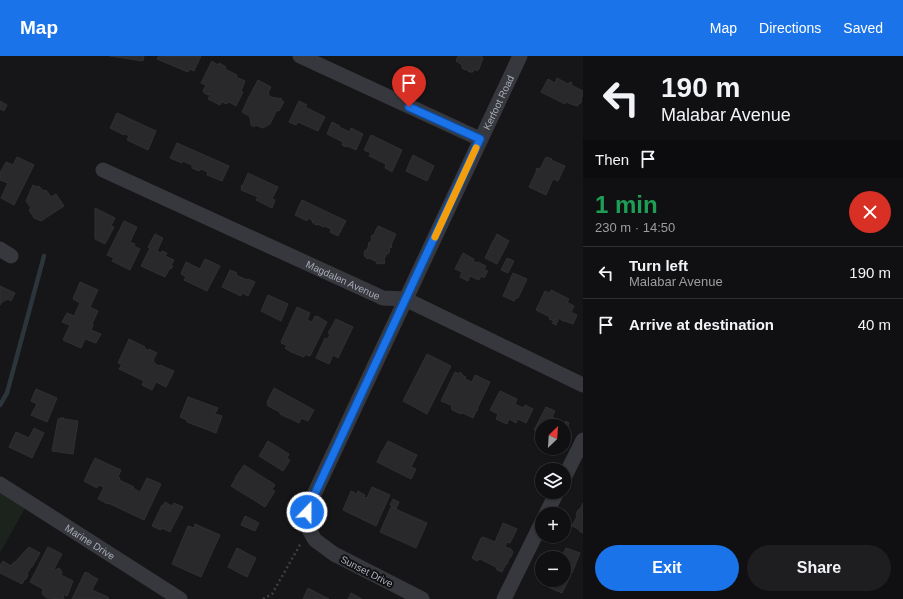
<!DOCTYPE html>
<html lang="en">
<head>
<meta charset="utf-8">
<style>
	body { margin:0; font-family:Arial,sans-serif; background:#1e1e20; color:#f1f3f6; height:100vh; display:flex; flex-direction:column; font-size:15px; white-space:nowrap }
	* { box-sizing:border-box; margin:0 }
	p { font-size:13px; color:#9c9d9f }
	.icon { flex:none; width:22px; height:22px; fill:none; stroke:currentColor; stroke-width:2; stroke-linecap:round; stroke-linejoin:round }
	.map { position:relative; flex:1; overflow:hidden }
	.panel { display:flex; flex-direction:column; background:#101012; width:320px }
	.panel>* { flex:none }
	.hud { background:#101012; color:#f1f3f6; overflow:hidden }
	.needle { width:26px; rotate:25deg }
	.controls { position:absolute; left:535px; top:363px; display:grid; gap:8px }
	.controls a { display:grid; place-items:center; width:36px; height:36px; border-radius:50%; background:#101012; box-shadow:0 1px 3px #0004,0 0 0 1px #303032; font-size:20px }
	.pin { position:absolute; display:grid; place-items:center; width:34px; height:34px; color:#fff; margin:-41px -17px; border-radius:50% 50% 50% 0; rotate:-45deg; box-shadow:0 0 4px #0007 }
	.pin .icon { rotate:45deg }
	.me { position:absolute; width:44px; margin:-22px; rotate:22deg; stroke-linejoin:round; filter:drop-shadow(0 0 3px #0008) }
	.turn { display:flex; align-items:center; gap:14px; height:84px; padding:0 12px; font-size:18px }
	.turn .icon { width:52px; height:52px; stroke-width:2.5 }
	.turn b { display:block; font-size:28px; line-height:34px }
	.then { display:flex; align-items:center; height:38px; padding:0 12px; background:#0003; gap:8px; font-size:15px }
	.round { display:grid; place-items:center; flex:none; width:42px; height:42px; border-radius:21px; background:#1e1e20 }
	.summary { display:flex; align-items:center; justify-content:space-between; height:68px; padding:0 12px }
	h1 { font-size:24px; font-weight:700; line-height:30px; color:#1e9e55 }
	.primary-button { display:flex; gap:8px; margin-top:auto; padding:8px 12px }
	.primary-button a { flex:1; height:46px; border-radius:24px; background:#1a73e8; color:#fff; font-size:16px; font-weight:700; line-height:46px; text-align:center }
	.primary-button a+a { background:#1e1e20; color:#f1f3f6 }
	ul { padding:0; list-style:none }
	li { display:flex; align-items:center; gap:12px; height:52px; padding:0 12px; border-top:1px solid #303032 }
	li div { flex:1 }
	li b { display:block; font-size:15px }
	li em { font-style:normal }
	header { display:flex; align-items:center; gap:24px; box-sizing:border-box; height:56px; padding:0 20px; background:#1a73e8; color:#fff }
	header strong { font-size:19px }
	nav { display:flex; gap:22px; margin-inline-start:auto; font-size:14px }
	main { display:flex; flex:1; min-height:0 }
	.map>svg:first-child { display:block }
	.green { fill:#1c231d }
	.lines { fill:none; stroke-linecap:round; stroke-linejoin:round }
	.stream { stroke:#2c353c; stroke-width:4.5 }
	.building { fill:#29292c; stroke:#303034 }
	.path { stroke:#3d3f44; stroke-width:2.5; stroke-dasharray:2 3; stroke-linecap:butt }
	.minor { stroke:#37383d; stroke-width:15 }
	.route-casing { stroke:#114b97; stroke-width:10 }
	.route { stroke:#1a73e8; stroke-width:7 }
	.slow { stroke:#f59e0b; stroke-width:7 }
	.labels { text-anchor:middle; stroke-width:4; stroke-linejoin:round; paint-order:stroke }
	.street-label { font-size:10px; fill:#a8adb8; stroke:#111113 }
</style>
</head>
<body>
<header>
<strong>Map</strong>
<nav><a>Map</a><a>Directions</a><a>Saved</a></nav>
</header>
<main>
<div class="map">
<svg width="583" height="543" viewBox="0 0 583 543">
	<rect width="100%" height="100%" fill="#161618"/>
	<path class="green" d="M0 435 25 452 0 497Z"/>
	<g class="lines">
		<path class="stream" d="M0 349 7 337 44 200"/>
	</g>
	<path class="building" d="M110 0H144L143 5Z
		M159 0H201L194 15 190 13 188 16 157 3Z
		M458 0H482V1L483 2 479 13H478L477 15 474 13 473 16H469L466 13 465 14 462 12V9L456 5Z
		M212 5 218 9 219 7 226 11 225 13 237 19 236 21 245 25 241 35 243 36 236 50 229 46 226 48 222 46V44L220 49 208 43 210 39 209 38 208 39 204 37V36L203 35 206 29 201 27Z
		M557 22 568 28 570 26 572 27 571 29 583 35V39L581 43 582 44 580 48 579 47 578 50 574 49 568 47 567 44 565 48 541 36 548 23 555 27Z
		M258 24 271 31 268 37 269 38V40L274 42 275 41 278 43V42L282 43 281 44 284 46 279 55 277 54 270 68 263 72 255 69 254 71 251 69 250 61 249 60 242 56 248 43Z
		M0 45 7 49 4 55 0 53Z
		M299 45 307 49 305 51 325 61 318 75 298 66 296 69 289 66Z
		M117 57 156 75 148 94 127 84 129 80 125 78 124 79 110 72Z
		M332 66 340 70 339 71 350 76 351 72 363 78 356 94 347 90 346 91 342 89 343 86 327 78Z
		M371 79 402 94 392 116 385 112 386 108 369 100 371 97 364 94Z
		M177 87 229 110 222 125 207 119 208 116 201 113 199 115 192 112V109L183 105 182 107 170 102Z
		M413 99 434 110 427 125 406 115Z
		M17 101 34 109 14 149 1 142 8 127 0 124V117L6 106 13 109Z
		M546 101 552 103 551 104 565 110 558 125 553 123 546 139 529 131 536 116 537 112 540 113Z
		M248 117 278 131 272 143 275 144 272 152 256 144 258 141 241 134 242 132H241L242 129H243Z
		M33 129 37 131 39 130 41 133 45 135 46 134 51 141 56 138 64 150 41 165 34 162 29 154 31 152 26 145Z
		M302 144 346 165 338 180 330 176 331 173 325 170 324 171 317 168 316 169 312 166 313 165 308 162 307 165 295 159Z
		M95 152 115 162 111 170 114 171 105 188 95 183Z
		M124 165 137 171 130 186 135 188 134 190 140 193 130 214 112 205 114 202 107 199Z
		M378 170 396 178 391 189H392L391 192 390 191 389 194 390 195 388 198 387 197 384 204 385 205 384 208 382 207V208L380 207 379 208 376 207 377 206 369 202 368 203 366 202V201L364 200 365 198H364L365 194 366 195 369 189H368L369 186 370 187 372 183 371 182 372 179 373 180Z
		M155 178 163 182 157 195 161 197 162 195 167 197 165 200 174 204 171 209 173 210 171 213 170 212 165 221 141 210 150 192 148 191Z
		M497 178 509 185 497 208 485 202 493 185 494 184Z
		M463 197 474 203 473 205 477 207 478 206 486 210 484 214 488 215 484 222 481 220 479 224 470 220 468 225 460 221 462 216 455 213Z
		M507 202 514 205 508 217 501 214Z
		M205 203 220 210 207 235 184 224 186 221 181 218 186 206 200 213Z
		M230 214 237 217 236 219 247 224 248 223 255 226 248 240 242 237 241 240 222 231Z
		M513 217 527 223 518 242H516L514 245 503 240Z
		M80 226 98 234 90 251 98 255 92 268 93 269 91 274 101 278 96 287 85 283 81 292 63 284 70 269 62 266 67 257 74 260 80 247 73 243Z
		M0 230 15 237 11 245 8 243 2 246 0 249Z
		M551 234 569 243 567 246 574 250 571 256 577 259 573 268 565 265H563L559 262 556 269 552 267 554 265 549 263 550 261 536 254 545 235 549 237Z
		M268 239 288 248 281 265 261 255Z
		M297 251 310 257 307 264 312 266 315 260 317 261V260L327 266 310 300 309 299V300L305 298 304 301 291 296 285 292 287 289H286L281 287 282 286H281Z
		M336 263 353 271 338 302 333 299 329 308 316 302 325 282 328 283 330 278 328 277Z
		M129 283 145 291 144 292 149 295V293L157 297 153 304 155 308 160 310V309L174 315 166 331 156 326 152 334 142 329 144 325 119 313 122 308 118 307Z
		M427 298 451 310 427 358 403 345Z
		M455 316 459 318 460 316 462 318V319L466 321 465 323 472 326 475 319 490 326 477 353H478L477 355H476L473 362 463 357 461 358 452 354 451 349 441 345Z
		M274 332 314 354 308 365 301 362 299 367 289 362H288L280 358V356L268 350 267 346Z
		M36 333 57 342 47 366 31 359 37 348 31 345Z
		M500 335 517 343 515 348 523 352 525 349 533 353 526 367 518 363 516 367 509 363 507 368 496 363 498 358 490 354Z
		M188 341 218 352 215 358 222 360 216 377 187 366V364L180 361Z
		M546 351 555 355 552 361 565 368 566 365 569 367 564 378V370H542V378L534 374Z
		M60 362H64V363L78 365 73 398 52 395 58 363H60Z
		M34 372 44 377 32 402 9 391 16 376 29 382Z
		M268 385 289 398 287 402 290 404 283 415 259 400Z
		M388 385 417 399 411 411 416 413 411 423 377 406 382 395 383 394Z
		M95 402 121 414 118 421 120 422 119 424 134 431 133 432 140 436 147 422 161 428 144 464 108 447V448L98 443 104 431 98 429 97 432 84 425Z
		M244 409 274 428 275 429 273 432 271 433 275 435 265 451 231 430 236 422H235Z
		M372 431 390 439 376 470 343 454 351 435 357 438 358 435 365 439 364 441 367 442Z
		M393 443 399 446 396 453 390 449Z
		M165 446 172 450 174 447 183 451 170 476 162 472 161 474 152 470 162 449 163 450Z
		M583 447V477L579 475 580 474 572 470 577 460 576 458 578 454 580 453Z
		M391 451 427 467 416 492 380 476Z
		M245 460 259 467 255 475 241 469Z
		M503 467 517 473 510 487 507 486 505 491 511 493 513 496 511 501 509 502V503L507 508H506L502 516 497 514 496 511 480 503 477 505 472 502 481 482 483 481 495 486Z
		M195 468 220 479 201 521 172 508 188 470 194 472Z
		M29 491 40 497 32 511H31L27 518 28 519 26 523H25L22 528 0 517V509L3 505 11 510 13 507H14Z
		M48 491 62 498 54 513 56 514 58 512 60 513 62 516 61 519 73 525 67 540 63 538 64 543 47 542 44 540 42 537 43 533 30 526Z
		M237 492 256 502 247 521 228 511Z
		M566 492 580 497 572 517 569 518 571 519 562 537 548 531 551 524H564V502H555L558 495 563 498Z
		M85 516 90 518V519L98 523 92 534 108 541V543H72Z
		M308 532 321 539 329 543H303Z
		M351 537 362 543H348Z"/>
	<g class="lines">
		<path class="path" d="M263 543 272 538 301 487"/>
		<g class="minor">
			<path d="M300 0 480 83"/>
			<path id="s1" d="M103 114 383 242 405 243 583 329"/>
			<path d="M0 193 11 200"/>
			<path d="M564 422 583 384"/>
			<path id="s2" d="M0 428 180 543"/>
			<path d="M546 458 557 436"/>
			<path id="s3" d="M422 543 334 498 315 484 304 465 310 447 520 0"/>
			<path d="M504 543 542 466"/>
		</g>
	</g>
	<g class="lines">
		<g class="route-casing">
			<path id="route" d="M307 456 310 448 480 83 409 51"/>
		</g>
		<use href="#route" class="route"/>
		<path class="slow" d="M435 181 476 92"/>
	</g>
	<g class="labels">
		<g class="street-label">
			<text dy="4" stroke="none"><textPath href="#s3" startOffset="606">Kerfoot Road</textPath></text>
			<text dy="4" stroke="none"><textPath href="#s1" startOffset="264">Magdalen Avenue</textPath></text>
			<text dy="4" stroke="none"><textPath href="#s2" startOffset="107">Marine Drive</textPath></text>
			<text transform="translate(367 515) rotate(27)" y="4">Sunset Drive</text>
		</g>
	</g>
</svg>
<div class="controls">
<a><svg class="needle" viewBox="-14 -14 28 28"><path d="M0-13l5 13h-10z" fill="#e53935"/><path d="M0 13l5-13h-10z" fill="#9c9d9f"/></svg></a>
<a><svg class="icon" aria-label="layers" viewBox="0 0 24 24"><path d="M12 4l9 5-9 5-9-5zM3 14l9 5 9-5"/></svg></a>
<a>+</a>
<a>−</a>
</div>
<div class="pin" style="left:409px;top:51px;background:#d93025"><svg class="icon" aria-label="arrive" viewBox="0 0 24 24"><path d="M6 21V4h12l-3 4 3 4H6"/></svg></div>
<svg class="me" style="left:307px;top:456px" viewBox="-20 -20 40 40"><circle r="17" fill="#1a73e8" stroke="#fff" stroke-width="3"/><path d="M0-11L8 9 0 5-8 9z" fill="#fff"/></svg>
</div>
<section class="panel">
<div class="hud">
<div class="turn"><svg class="icon" aria-label="left" viewBox="0 0 24 24"><path d="M17 20v-9H6M10 6l-5 5 5 5"/></svg><div><b>190 m</b>Malabar Avenue</div></div>
<div class="then">Then<svg class="icon" aria-label="arrive" viewBox="0 0 24 24"><path d="M6 21V4h12l-3 4 3 4H6"/></svg></div>
</div>
<div class="summary"><div><h1>1 min</h1><p>230 m · 14:50</p></div><a class="round" style="background:#d93025;color:#fff"><svg class="icon" aria-label="close" viewBox="0 0 24 24"><path d="M6 6l12 12M18 6L6 18"/></svg></a></div>
<ul>
<li><svg class="icon" aria-label="left" viewBox="0 0 24 24"><path d="M17 20v-9H6M10 6l-5 5 5 5"/></svg><div><b>Turn left</b><p>Malabar Avenue</p></div><em>190 m</em></li>
<li><svg class="icon" aria-label="arrive" viewBox="0 0 24 24"><path d="M6 21V4h12l-3 4 3 4H6"/></svg><div><b>Arrive at destination</b></div><em>40 m</em></li>
</ul>
<div class="primary-button"><a>Exit</a><a>Share</a></div>
</section>
</main>
</body>
</html>
